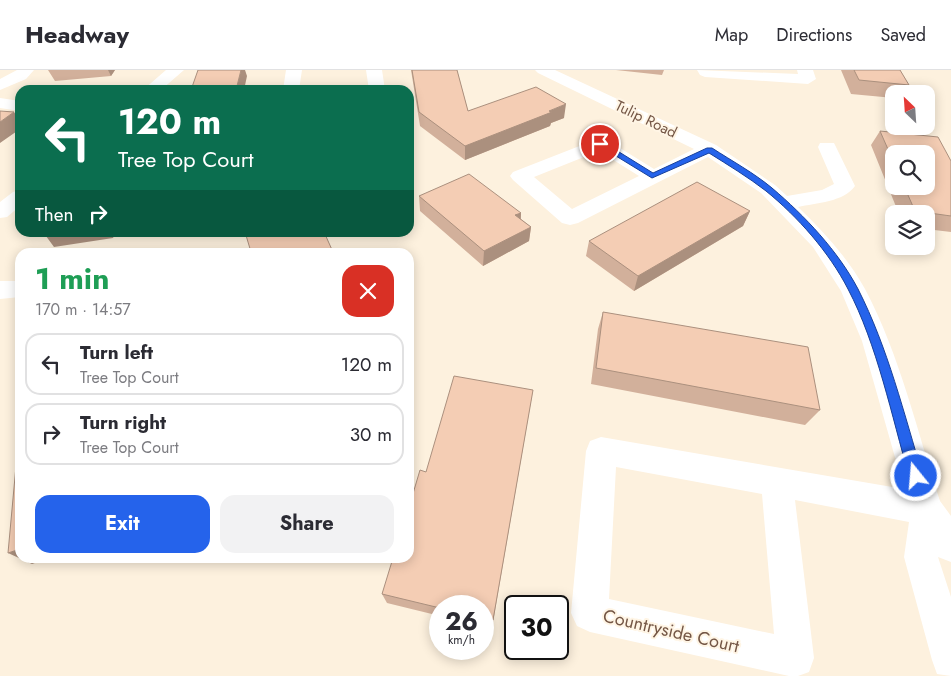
<!DOCTYPE html>
<html lang="en">
<head>
<meta charset="utf-8">
<style>
	body { margin:0; font-family:Jost,sans-serif; background:#f2f2f3; color:#2b2b33; height:100vh; display:flex; flex-direction:column; font-size:19px; white-space:nowrap }
	* { box-sizing:border-box; margin:0 }
	p { font-size:16px; color:#7c7c81 }
	.icon { flex:none; width:28px; height:28px; fill:none; stroke:currentColor; stroke-width:2; stroke-linecap:round; stroke-linejoin:round }
	.map { position:relative; flex:1; overflow:hidden }
	.side { position:absolute; left:15px; top:178px; width:399px; height:315px; display:flex; flex-direction:column; background:#fff; border-radius:15px; box-shadow:0 2px 12px #0003 }
	.side>* { flex:none }
	.top-card { position:absolute; left:15px; top:15px; width:399px; height:152px; border-radius:15px; box-shadow:0 2px 12px #0003; background:#0b6e4f; color:#fff; overflow:hidden }
	.needle { width:32px; rotate:335deg }
	.controls { position:absolute; left:885px; top:15px; display:grid; gap:10px }
	.controls a { display:grid; place-items:center; width:50px; height:50px; border-radius:10px; background:#fff; box-shadow:0 2px 12px #0003; font-size:25px }
	.speed { position:absolute; left:429px; top:525px; display:flex; gap:10px; font-size:25px; font-weight:700; text-align:center }
	.speed>* { display:grid; place-content:center; width:65px; height:65px; border-radius:50%; background:#fff; box-shadow:0 2px 12px #0003; line-height:1 }
	.speed small { font-size:12px; font-weight:400 }
	.speed .limit { border:2px solid #111; border-radius:8px; background:#fff; color:#111 }
	.pin { position:absolute; display:grid; place-items:center; width:42px; height:42px; color:#fff; margin:-21px; border:2px solid #fff; border-radius:50%; box-shadow:0 1px 5px #0007 }
	.me { position:absolute; width:55px; margin:-28px; rotate:343deg; stroke-linejoin:round; filter:drop-shadow(0 0 4px #0008) }
	.turn { display:flex; align-items:center; gap:18px; height:105px; padding:0 20px; font-size:22px }
	.turn .icon { width:65px; height:65px; stroke-width:2.5 }
	.turn b { display:block; font-size:35px; line-height:42px }
	.then { display:flex; align-items:center; height:48px; padding:0 20px; background:#0003; gap:10px; font-size:19px }
	.round { display:grid; place-items:center; flex:none; width:52px; height:52px; border-radius:15px; background:#f2f2f3 }
	.headline { display:flex; align-items:center; justify-content:space-between; height:85px; padding:0 20px }
	h1 { font-size:30px; font-weight:700; line-height:38px; color:#1e9e55 }
	.primary-button { display:flex; gap:10px; margin-top:auto; padding:10px 20px }
	.primary-button a { flex:1; height:58px; border-radius:15px; background:#2563eb; color:#fff; font-size:20px; font-weight:700; line-height:58px; text-align:center }
	.primary-button a+a { background:#f2f2f3; color:#2b2b33 }
	ul { padding:0; list-style:none }
	li { display:flex; align-items:center; gap:15px; height:62px; margin:0 10px 8px; padding:0 10px; border:2px solid #e1e1e2; border-radius:15px }
	li div { flex:1 }
	li b { display:block; font-size:19px }
	li em { font-style:normal }
	header { display:flex; align-items:center; gap:30px; box-sizing:border-box; height:70px; padding:0 25px; background:#fff; border-bottom:1px solid #e1e1e2 }
	header strong { font-size:24px }
	nav { display:flex; gap:28px; margin-inline-start:auto; font-size:18px }
	.map>svg:first-child { display:block }
	.lines { fill:none; stroke-linecap:round; stroke-linejoin:round }
	.street { fill:#fff; fill-rule:evenodd }
	.wall { fill:#d2b09b; fill-rule:evenodd }
	.shaded-wall { fill:#ab907e }
	.building { fill:#f4cdb4; stroke:#ab907e }
	.route { fill:#2563eb; stroke:#184099 }
	.labels { text-anchor:middle; stroke-width:4; stroke-linejoin:round; paint-order:stroke }
	.street-label { font-size:15px; fill:#745645; stroke:#fff5e5 }
	.near-street-label { font-size:18px; fill:#745645; stroke:#fff5e5 }
</style>
</head>
<body>
<header>
<strong>Headway</strong>
<nav><a>Map</a><a>Directions</a><a>Saved</a></nav>
</header>
<div class="map">
<svg width="951" height="606" viewBox="0 0 951 606">
	<rect width="100%" height="100%" fill="#fdf1de"/>
	<g class="lines">
		<path class="street" d="M17 0H34L26 9 0 20V9Z
			M166 0H184L161 20H143Z
			M286 0H302L299 20H283Z
			M366 0H382L385 20H369Z
			M535 0H555L716 75 775 115 787 126 822 120 834 114 818 77 820 73H834L836 77 855 116C844 132 816 133 798 137 823 161 848 188 865 219 900 285 917 361 940 431L951 446V492L938 487 951 527V606L937 604 932 590 904 487 909 452 795 430 814 588 809 602 798 606H789L590 562 577 556 571 543 586 381 590 371 601 367 904 419 862 271 841 221 813 177 761 123 708 87 578 153 570 155 562 153 513 110 510 106 513 102 600 68 607 70 654 99 694 79 538 3ZM599 81 639 106 572 139 534 107ZM616 397 762 424 774 564 609 529Z
			M697 0 798 4 797 0H813L816 9 808 14 705 7 700 5Z
			M0 28 20 31V41L0 38Z
			M20 120V136L7 147 0 148V132L13 122Z
			M0 211H20V227L0 229Z"/>
	</g>
	<path class="wall" d="M48 0H115L111 6 55 11Z
		M411 0H457L468 41 564 48 551 53 550 56 465 90 420 56Z
		M616 0H664L662 5Z
		M841 0H900L909 15 903 24H894V28L851 24Z
		M880 61 951 91V162L926 159V144H899L871 75ZM894 84 926 116H894Z
		M419 126 521 143V149L531 157 529 171 483 196 420 141Z
		M750 141 743 156 634 221 586 186 589 171Z
		M603 242 820 340 805 355 591 314 598 259Z
		M533 320 492 558 482 555V536H440V546L387 533 382 524 426 402Z"/>
	<path class="shaded-wall" d="M108 0H115L111 6Z
		M241 0H245L247 6 244 20H236Z
		M566 34 564 48 551 53 550 56 465 90V76Z
		M14 42 20 51V59L0 73V52Z
		M750 141 743 156 634 221 638 206Z
		M521 143 520 157 515 145Z
		M531 157 529 171 483 196 484 181Z
		M43 162H122L115 164 113 168 54 177Z
		M20 479V488H49L32 494 8 483Z"/>
	<path class="building" d="M198 0H241L236 20H191Z
		M412 0H457L468 41 536 17 566 34 549 41 552 42 465 76 419 42Z
		M854 0H900L909 15 859 10Z
		M0 41 14 42 0 52Z
		M880 61 938 67 951 91V146L915 141 904 116H926V84H894V93Z
		M469 104 521 143 515 145 531 157 484 181 419 126Z
		M697 112 750 141 638 206 589 171Z
		M245 162H324L333 182H251Z
		M603 242 808 277 820 340 596 298Z
		M454 306 533 320 493 550 482 547V536H440V538L382 524 393 488H409V437L420 400 426 402Z
		M20 394V479L8 483 16 396Z"/>
	<path class="route" d="M598 72H603L653 103 707 78H712C732 91 754 103 772 118 805 146 838 181 858 219 888 278 904 344 923 406L921 410 916 412 911 410 909 406C892 347 877 274 848 219 829 182 798 147 766 121 748 107 728 95 709 83L652 108 598 75Z"/>
	<g class="labels">
		<g class="street-label">
			<text transform="translate(646 49) rotate(26)" y="5">Tulip Road</text>
		</g>
		<g class="near-street-label">
			<text transform="translate(671 561) rotate(13)" y="6">Countryside Court</text>
		</g>
	</g>
</svg>
<div class="controls">
<a><svg class="needle" viewBox="-14 -14 28 28"><path d="M0-13l5 13h-10z" fill="#e53935"/><path d="M0 13l5-13h-10z" fill="#7c7c81"/></svg></a>
<a><svg class="icon" aria-label="search" viewBox="0 0 24 24"><circle cx="10" cy="10" r="6"/><path d="M15 15l6 6"/></svg></a>
<a><svg class="icon" aria-label="layers" viewBox="0 0 24 24"><path d="M12 4l9 5-9 5-9-5zM3 14l9 5 9-5"/></svg></a>
</div>
<div class="speed"><div>26<small>km/h</small></div><div class="limit">30</div></div>
<div class="pin" style="left:600px;top:74px;background:#d93025"><svg class="icon" aria-label="arrive" viewBox="0 0 24 24"><path d="M6 21V4h12l-3 4 3 4H6"/></svg></div>
<svg class="me" style="left:916px;top:406px" viewBox="-20 -20 40 40"><circle r="17" fill="#2563eb" stroke="#fff" stroke-width="3"/><path d="M0-11L8 9 0 5-8 9z" fill="#fff"/></svg>
<div class="top-card">
<div class="turn"><svg class="icon" aria-label="left" viewBox="0 0 24 24"><path d="M17 20v-9H6M10 6l-5 5 5 5"/></svg><div><b>120 m</b>Tree Top Court</div></div>
<div class="then">Then<svg class="icon" aria-label="right" viewBox="0 0 24 24"><path d="M7 20v-9h11M14 6l5 5-5 5"/></svg></div>
</div>
<section class="side">
<div class="headline"><div><h1>1 min</h1><p>170 m · 14:57</p></div><a class="round" style="background:#d93025;color:#fff"><svg class="icon" aria-label="close" viewBox="0 0 24 24"><path d="M6 6l12 12M18 6L6 18"/></svg></a></div>
<ul>
<li><svg class="icon" aria-label="left" viewBox="0 0 24 24"><path d="M17 20v-9H6M10 6l-5 5 5 5"/></svg><div><b>Turn left</b><p>Tree Top Court</p></div><em>120 m</em></li>
<li><svg class="icon" aria-label="right" viewBox="0 0 24 24"><path d="M7 20v-9h11M14 6l5 5-5 5"/></svg><div><b>Turn right</b><p>Tree Top Court</p></div><em>30 m</em></li>
</ul>
<div class="primary-button"><a>Exit</a><a>Share</a></div>
</section>
</div>
</body>
</html>
